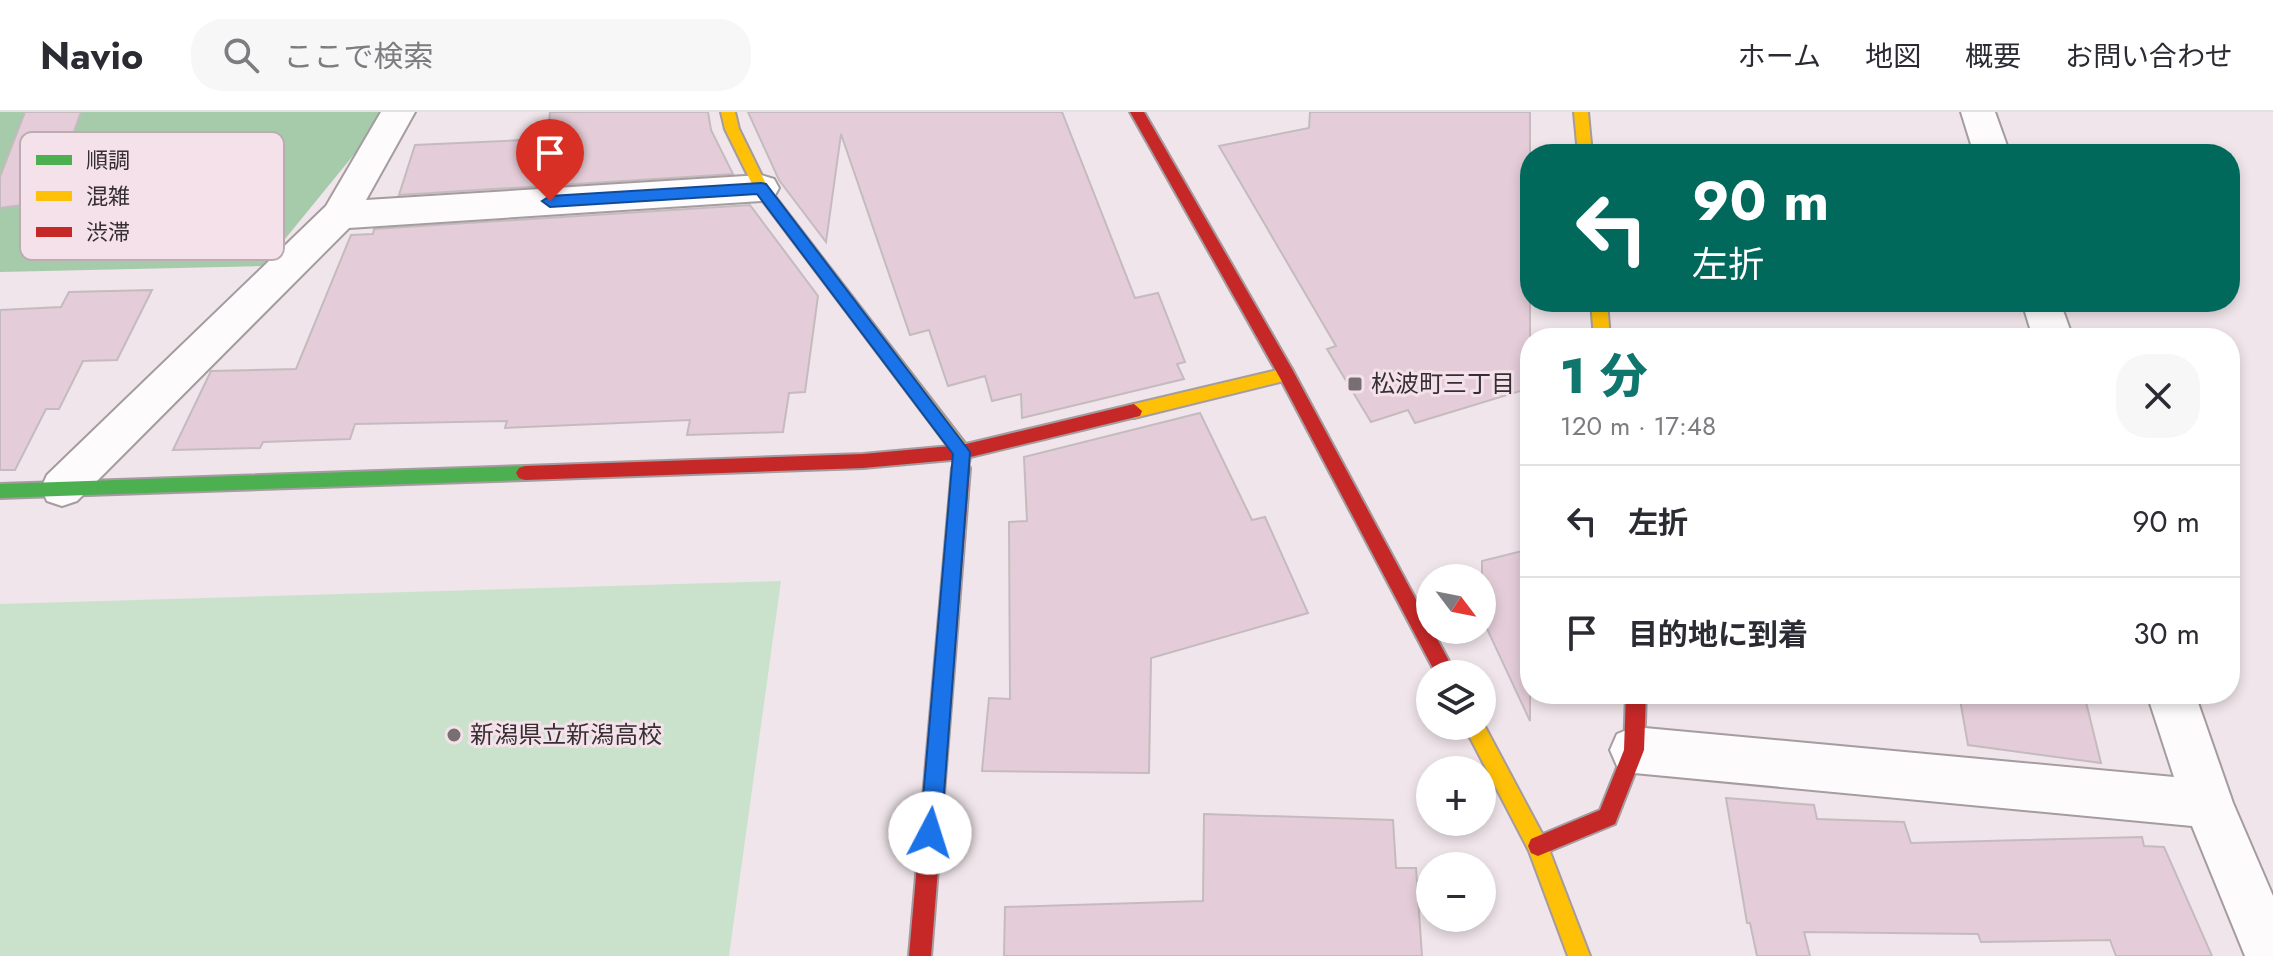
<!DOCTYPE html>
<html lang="ja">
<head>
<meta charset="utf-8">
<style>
	body { margin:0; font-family:Jost,"Noto Sans JP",sans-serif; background:#f7f7f7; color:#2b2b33; height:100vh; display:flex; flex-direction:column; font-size:30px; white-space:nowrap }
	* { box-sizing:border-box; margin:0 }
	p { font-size:26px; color:#7c7c81 }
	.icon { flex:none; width:44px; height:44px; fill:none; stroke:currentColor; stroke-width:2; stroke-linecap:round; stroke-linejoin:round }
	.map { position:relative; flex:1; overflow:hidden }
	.details { position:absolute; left:1520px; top:216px; width:720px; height:376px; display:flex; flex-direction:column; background:#fff; border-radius:32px; box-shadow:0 4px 12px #0003 }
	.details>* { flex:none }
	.top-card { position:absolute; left:1520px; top:32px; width:720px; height:168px; border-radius:32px; box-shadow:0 4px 12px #0003; background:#00695c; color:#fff; overflow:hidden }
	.needle { width:52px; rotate:122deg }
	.controls { position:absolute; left:1416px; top:452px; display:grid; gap:16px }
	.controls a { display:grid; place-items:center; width:80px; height:80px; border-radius:50%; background:#fff; box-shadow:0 4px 12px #0003; font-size:40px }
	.pin { position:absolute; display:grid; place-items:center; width:68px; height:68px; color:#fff; margin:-82px -34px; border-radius:50% 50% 50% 0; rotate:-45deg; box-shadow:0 0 8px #0007 }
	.pin .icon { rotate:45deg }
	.me { position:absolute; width:88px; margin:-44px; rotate:5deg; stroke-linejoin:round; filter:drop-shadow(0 0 6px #0008) }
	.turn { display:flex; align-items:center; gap:28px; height:168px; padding:0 40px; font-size:36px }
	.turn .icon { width:104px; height:104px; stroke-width:2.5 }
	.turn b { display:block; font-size:56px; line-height:68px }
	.round { display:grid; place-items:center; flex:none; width:84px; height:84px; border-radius:32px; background:#f7f7f7 }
	.summary { display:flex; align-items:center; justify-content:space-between; height:136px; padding:0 40px }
	h1 { font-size:48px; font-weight:800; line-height:60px; color:#0f766e }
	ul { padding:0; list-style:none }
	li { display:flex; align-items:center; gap:24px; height:112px; padding:0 40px; border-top:2px solid #e1e1e2 }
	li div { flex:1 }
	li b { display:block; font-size:30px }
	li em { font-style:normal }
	header { display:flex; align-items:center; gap:48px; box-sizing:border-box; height:112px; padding:0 40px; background:#fff; border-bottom:2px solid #e1e1e2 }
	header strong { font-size:38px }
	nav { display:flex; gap:44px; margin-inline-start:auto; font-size:28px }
	.search { width:560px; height:72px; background:#f7f7f7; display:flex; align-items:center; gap:20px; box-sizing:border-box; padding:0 28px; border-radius:32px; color:#7c7c81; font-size:30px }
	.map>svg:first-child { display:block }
	.green { fill:#cae2cc }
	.forest { fill:#a5cbab }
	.building { fill:#e4cdd8; stroke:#c4bbbf; stroke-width:2 }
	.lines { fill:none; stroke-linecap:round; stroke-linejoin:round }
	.street-casing { stroke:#a49c9f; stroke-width:4 }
	.fast-casing { stroke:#a49c9f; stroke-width:4 }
	.slow-casing { stroke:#a49c9f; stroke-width:4 }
	.jam-casing { stroke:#a49c9f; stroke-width:4 }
	.street { fill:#fdfbfc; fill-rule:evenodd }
	.fast { fill:#4caf50; fill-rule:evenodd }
	.slow { fill:#ffc107; fill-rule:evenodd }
	.jam { fill:#c62828; fill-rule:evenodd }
	.route { fill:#1a73e8; stroke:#114b97; stroke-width:2 }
	.poi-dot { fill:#776f72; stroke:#f4e1e9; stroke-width:3 }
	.labels { text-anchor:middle; stroke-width:6; stroke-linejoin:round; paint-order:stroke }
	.poi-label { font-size:24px; fill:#362f32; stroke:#f4e1e9; text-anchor:start }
	.key { fill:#f4e1e9; stroke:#bbacb2; stroke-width:2 }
	.key-label { font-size:22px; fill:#362f32 }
</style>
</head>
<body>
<header>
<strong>Navio</strong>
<div class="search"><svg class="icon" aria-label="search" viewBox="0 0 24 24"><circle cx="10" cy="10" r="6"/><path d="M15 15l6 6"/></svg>ここで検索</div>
<nav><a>ホーム</a><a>地図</a><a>概要</a><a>お問い合わせ</a></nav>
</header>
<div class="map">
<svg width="2273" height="844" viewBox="0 0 2273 844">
	<rect width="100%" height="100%" fill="#f0e5ea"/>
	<path class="green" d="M781 469 729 844H0V492Z"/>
	<path class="forest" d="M0 0H381L365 29 263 154 0 160Z"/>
	<path class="building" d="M25 0H81L49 89 0 96V65Z
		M550 0H708L711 18 733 62 399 83 415 33 547 27Z
		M748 0H1062L1135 186 1158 181 1185 250 1177 252 1184 267 1022 306 1021 282 992 289 985 264 948 274 929 218 910 223 841 22 826 130 779 68Z
		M1310 0H1530V276L1415 311 1408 298 1371 310 1327 237 1336 234 1219 34 1309 16Z
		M750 93 818 184 805 280 789 281 783 320 687 323 690 308 505 316 507 309 355 312 350 327 263 330 260 336 173 338 211 259 296 257 351 123 373 122 374 117Z
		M152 178 117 248 83 249 59 297H46L15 358H0V198L61 195 69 180Z
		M1200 301 1252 408 1265 405 1308 501 1151 546 1149 661 982 659 989 586 1010 587 1009 410 1027 409 1024 345Z
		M1530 437V609L1482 506V449Z
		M1959 582H2084L2101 651 1968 633Z
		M1726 686 1814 693 1817 707 1904 710 1911 731 2142 725 2144 734 2164 735 2212 844H2116L2110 828 1981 830 1978 822 1804 820 1810 844H1757L1750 811H1747Z
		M1204 702 1393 708 1396 756H1416L1422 844H1004L1005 795 1203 789Z"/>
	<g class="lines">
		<g class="street-casing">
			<path id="street" d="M381 0H415L366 88 761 63 774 67 779 76 774 85 761 89 349 116 77 389 62 394 47 389 41 376 47 363 326 94Z
				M1961 0H1995L2010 42H1974Z
				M2022 190H2060L2073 226H2033Z
				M2147 582H2195L2233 691 2273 784V844H2245L2192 714 1634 661 1617 654 1610 638 1617 622 1634 615 2174 665Z"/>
		</g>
		<g class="fast-casing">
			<path id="fast" d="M525 354 531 356 534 361 531 366 525 368 0 386V372Z"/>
		</g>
		<g class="slow-casing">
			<path id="slow" d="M721 0H735L739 17 767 74 968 335 971 340 967 361H955L953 341 756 80 725 17Z
				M1574 0H1588L1592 42H1578Z
				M1591 190H1607L1610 226H1594Z
				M1286 256 1292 257 1294 262 1292 267 1134 306 1126 299 1134 292Z
				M1482 609 1545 727 1590 844H1568L1529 739 1464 614H1482Z"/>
		</g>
		<g class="jam-casing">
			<path id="jam" d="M1130 0H1144L1292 257 1456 562H1436L1280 266Z
				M1134 292 1142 299 1140 304 962 347 863 356 525 368 519 366 516 361 519 356 525 354 863 342 962 333Z
				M961 349 967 351 970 356 931 844H909L952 356 955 351Z
				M1626 582H1646L1644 638 1615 712 1538 744 1531 741 1528 734 1531 727 1600 698 1624 638Z"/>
		</g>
		<use href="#street" class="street"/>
		<use href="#fast" class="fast"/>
		<use href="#slow" class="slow"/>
		<use href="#jam" class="jam"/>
	</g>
	<path class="route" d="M761 71 766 72 970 340 941 721 938 728 930 731 923 728 920 721 953 342 757 82 550 95 542 89 550 84Z"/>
	<g class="poi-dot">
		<rect x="1347" y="264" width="16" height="16" rx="4"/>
		<circle cx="454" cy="623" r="8"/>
	</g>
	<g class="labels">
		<g class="poi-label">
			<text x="1371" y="280">松波町三丁目</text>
			<text x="470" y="631">新潟県立新潟高校</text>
		</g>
	</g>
	<rect x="20" y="20" width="264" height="128" rx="12" class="key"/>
	<rect x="36" y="43" width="36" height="10" fill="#4caf50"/>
	<rect x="36" y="79" width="36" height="10" fill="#ffc107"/>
	<rect x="36" y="115" width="36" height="10" fill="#c62828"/>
	<g class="key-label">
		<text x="86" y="56">順調</text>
		<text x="86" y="92">混雑</text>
		<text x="86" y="128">渋滞</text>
	</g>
</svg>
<div class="controls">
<a><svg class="needle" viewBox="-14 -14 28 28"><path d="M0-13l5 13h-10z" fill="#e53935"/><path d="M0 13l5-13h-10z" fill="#7c7c81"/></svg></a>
<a><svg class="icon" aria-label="layers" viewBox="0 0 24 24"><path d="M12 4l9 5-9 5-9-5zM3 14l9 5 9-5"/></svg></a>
<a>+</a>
<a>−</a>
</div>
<div class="pin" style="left:550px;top:89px;background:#d93025"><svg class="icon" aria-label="arrive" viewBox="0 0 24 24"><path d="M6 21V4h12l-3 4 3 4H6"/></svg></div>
<svg class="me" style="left:930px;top:721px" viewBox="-20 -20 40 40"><circle r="19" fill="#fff"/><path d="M0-13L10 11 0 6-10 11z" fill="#1a73e8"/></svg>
<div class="top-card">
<div class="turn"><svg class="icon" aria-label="left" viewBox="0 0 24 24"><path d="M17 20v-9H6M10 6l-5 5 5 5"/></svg><div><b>90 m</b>左折</div></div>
</div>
<section class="details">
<div class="summary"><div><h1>1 分</h1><p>120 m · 17:48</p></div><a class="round"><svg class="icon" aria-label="close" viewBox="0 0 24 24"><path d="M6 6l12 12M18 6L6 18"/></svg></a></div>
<ul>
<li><svg class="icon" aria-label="left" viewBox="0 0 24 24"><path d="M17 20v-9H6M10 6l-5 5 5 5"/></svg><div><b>左折</b></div><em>90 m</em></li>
<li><svg class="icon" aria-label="arrive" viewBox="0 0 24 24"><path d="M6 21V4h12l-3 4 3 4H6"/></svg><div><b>目的地に到着</b></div><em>30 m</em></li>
</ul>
</section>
</div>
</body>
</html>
